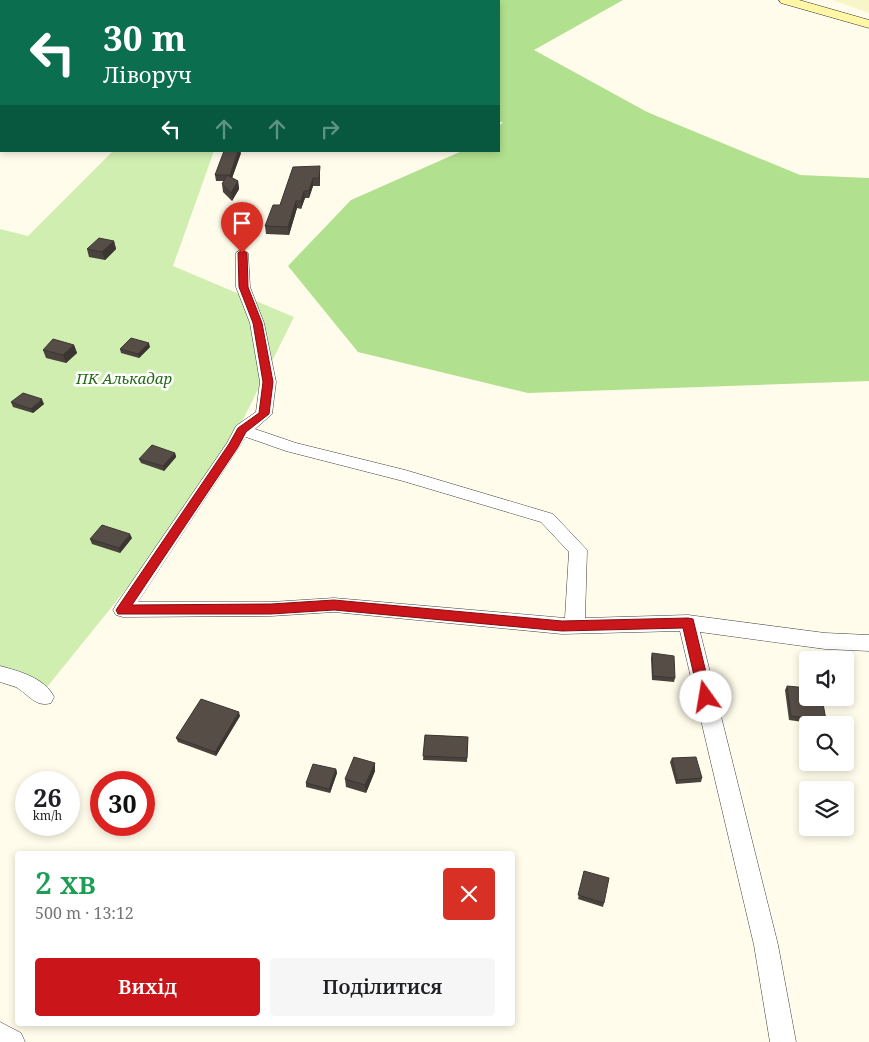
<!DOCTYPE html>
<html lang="uk">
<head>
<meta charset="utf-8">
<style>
	body { margin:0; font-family:"Noto Serif",serif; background:#f6f6f6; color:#202124; height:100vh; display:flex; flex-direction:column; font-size:19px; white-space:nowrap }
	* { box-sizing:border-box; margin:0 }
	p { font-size:16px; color:#757577 }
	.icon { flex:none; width:28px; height:28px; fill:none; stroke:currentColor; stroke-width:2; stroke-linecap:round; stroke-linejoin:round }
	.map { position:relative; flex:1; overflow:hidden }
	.panel { position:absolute; left:15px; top:851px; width:500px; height:175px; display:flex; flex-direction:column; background:#fff; border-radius:5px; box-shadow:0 2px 8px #0003 }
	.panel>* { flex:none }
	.top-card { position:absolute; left:0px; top:0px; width:500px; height:152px; box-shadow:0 2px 8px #0003; background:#0b6e4f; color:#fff; overflow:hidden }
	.tools { position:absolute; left:799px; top:651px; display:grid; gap:10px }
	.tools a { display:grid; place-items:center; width:55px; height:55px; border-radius:5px; background:#fff; box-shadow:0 2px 8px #0003; font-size:25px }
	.speed { position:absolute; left:15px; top:771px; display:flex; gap:10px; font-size:25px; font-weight:700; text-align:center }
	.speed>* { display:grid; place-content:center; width:65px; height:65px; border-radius:50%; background:#fff; box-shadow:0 2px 8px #0003; line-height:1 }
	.speed small { font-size:12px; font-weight:400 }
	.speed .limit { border:8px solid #d22; background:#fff; color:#111 }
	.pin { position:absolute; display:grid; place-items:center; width:42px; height:42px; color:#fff; margin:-51px -21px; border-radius:50% 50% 50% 0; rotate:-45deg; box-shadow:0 0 5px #0007 }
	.pin .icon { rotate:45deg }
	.me { position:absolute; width:55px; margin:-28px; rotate:347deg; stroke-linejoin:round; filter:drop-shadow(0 0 4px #0008) }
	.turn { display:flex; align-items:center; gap:18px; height:105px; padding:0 20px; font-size:22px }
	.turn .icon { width:65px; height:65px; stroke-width:2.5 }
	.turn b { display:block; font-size:35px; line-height:42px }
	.lanes { display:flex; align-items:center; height:48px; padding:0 20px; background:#0003; justify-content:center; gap:25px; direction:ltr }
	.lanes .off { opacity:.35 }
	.round { display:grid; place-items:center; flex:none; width:52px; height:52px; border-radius:5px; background:#f6f6f6 }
	.summary { display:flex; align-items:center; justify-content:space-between; height:85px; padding:0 20px }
	h1 { font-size:30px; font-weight:600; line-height:38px; color:#1e9e55 }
	.action { display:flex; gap:10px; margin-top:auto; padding:10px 20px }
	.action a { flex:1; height:58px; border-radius:5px; background:#ca161a; color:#fff; font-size:20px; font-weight:600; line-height:58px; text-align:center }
	.action a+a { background:#f6f6f6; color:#202124 }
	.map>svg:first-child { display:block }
	.farmland { fill:#f8f5c8 }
	.green { fill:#cfeeb0 }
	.forest { fill:#b1e08e }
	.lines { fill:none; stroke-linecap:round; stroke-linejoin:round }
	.street-casing { stroke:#3f3f3f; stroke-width:1 }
	.secondary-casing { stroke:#2e2e2e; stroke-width:1 }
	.street { fill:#fff; fill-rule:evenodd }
	.secondary { fill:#fff7a6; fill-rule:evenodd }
	.wall { fill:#4a423d }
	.shaded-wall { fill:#3c3632 }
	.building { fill:#564d47; stroke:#3c3632 }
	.route { fill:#ca161a; stroke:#830e11 }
	.labels { text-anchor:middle; stroke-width:5; stroke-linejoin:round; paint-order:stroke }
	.park-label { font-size:15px; font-style:italic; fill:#256a16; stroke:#fff }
</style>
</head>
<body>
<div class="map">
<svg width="869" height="1042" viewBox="0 0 869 1042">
	<rect width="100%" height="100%" fill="#fffceb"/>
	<path class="farmland" d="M832 0H869V13Z"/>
	<path class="green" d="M113 151H214L173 266 294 317 211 484 39 697 0 682V229L28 236Z"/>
	<path class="forest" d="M264 0H623L534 50 647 112 800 175 869 178V381L528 393 358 352 288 266 351 200 462 151H499V126L503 122H499V1Z"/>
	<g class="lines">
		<g class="street-casing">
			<path id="street" d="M242 249 248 253 250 287 264 323 276 382 272 414 255 429 296 443 405 470 553 514 587 550 585 618 688 615 825 633 869 635V651L825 649 700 632 778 945 796 1042H770L754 945 680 631 562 634 334 612 271 616 123 617 116 615 113 610 116 605 227 443 236 426 256 412 260 382 250 323 236 287V253ZM246 437 286 451 403 481 541 522 569 552 565 618 334 598 271 602H138Z
				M0 666C19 671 45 678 54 697L51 703C36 708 28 694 16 687 11 685 5 684 0 682Z
				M0 1022 21 1033 25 1042H0Z"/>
		</g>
		<g class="secondary-casing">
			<path id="secondary" d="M779 0H799L869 20V28L781 3Z"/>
		</g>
		<use href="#street" class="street"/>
		<use href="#secondary" class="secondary"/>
	</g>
	<path class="wall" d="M20 0H62L63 1H22Z
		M241 153 232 178 238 181 239 189 232 201 223 192 222 184 224 181H216L215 175Z
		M293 167 320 173V186H313L309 198H305L301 209 297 208 289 235 266 234 265 226 280 205Z
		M114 241 116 249 105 260 89 257 87 249Z
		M74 345 77 353 66 363 46 358 43 350Z
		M150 347 139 358 121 353 120 349Z
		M11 402 44 404 33 413 13 407Z
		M175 453 176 457 164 471 141 463 139 459Z
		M132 538 120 553 92 544 90 539Z
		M652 653 675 678 674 682 652 680 651 658Z
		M787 686 826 720 824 725 789 720 785 690Z
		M240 716 216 756 178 742 176 738Z
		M425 735 468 737 467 762 423 760Z
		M672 758 702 778 701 782 676 784 670 762Z
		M375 763V771L366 793 346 787 345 779Z
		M336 769 337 773 330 793 306 787V783Z
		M584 871 604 903 603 907 578 899Z"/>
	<path class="shaded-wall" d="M238 151H240L241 153 231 181 230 175Z
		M320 166V186L319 178Z
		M313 178V186L309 198V191Z
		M238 181 239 189 232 201 231 193Z
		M304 191 305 198 301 209V201Z
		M296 201 297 208 289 235 288 227Z
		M114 241 116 249 105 260 102 252Z
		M149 343 150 347 139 358 138 354Z
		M74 345 77 353 66 363 63 355Z
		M42 399 44 404 33 413 31 409Z
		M175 453 176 457 164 471 163 466Z
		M130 534 132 538 120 553 119 548Z
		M239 712 240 716 216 756 215 752Z
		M375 763V771L366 793 365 785Z
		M336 769 337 773 330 793 329 789Z"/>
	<path class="building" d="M29 0H62L63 1H31Z
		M224 151H238L230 175H215Z
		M320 166 319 178H313L309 191H304L301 201H296L288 227 265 226 273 205H280L293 167Z
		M227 175 238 181 231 193 222 184Z
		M99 238 114 241 102 252 87 249Z
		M131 338 149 343 138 354 120 349Z
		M53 339 74 345 63 355 43 350Z
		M23 393 42 399 31 409 11 402Z
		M152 445 175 453 163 466 139 459Z
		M102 525 130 534 119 548 90 539Z
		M652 653 674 656 675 678 653 676Z
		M787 686 808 688V698H822L826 720 791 716Z
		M201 699 239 712 215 752 176 738Z
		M425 735 468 737 467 758 423 756Z
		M354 757 375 763 365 785 345 779Z
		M696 757 702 778 677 780 672 758Z
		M313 764 336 769 329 789 306 783Z
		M584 871 609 878 604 903 578 895Z"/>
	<path class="route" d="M242 250 247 253 248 287 262 323 273 382 269 414 246 432 238 447 132 605 271 604 334 600 562 621 688 618 693 619 694 623 712 697 710 701 706 702 701 701 699 697 683 628 562 631 334 610 271 614H118L116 610 118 607 229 444 238 428 259 413 263 382 253 323 239 287 238 253Z"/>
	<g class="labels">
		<g class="park-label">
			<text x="124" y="384">ПК Алькадар</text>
		</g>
	</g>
</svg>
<div class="tools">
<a><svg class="icon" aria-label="sound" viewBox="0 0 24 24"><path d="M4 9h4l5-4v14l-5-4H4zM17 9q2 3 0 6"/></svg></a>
<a><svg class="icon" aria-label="search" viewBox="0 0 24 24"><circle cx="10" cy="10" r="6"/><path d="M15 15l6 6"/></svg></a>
<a><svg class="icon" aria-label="layers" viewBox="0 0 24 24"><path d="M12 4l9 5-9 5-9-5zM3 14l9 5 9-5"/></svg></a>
</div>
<div class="speed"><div>26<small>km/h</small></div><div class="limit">30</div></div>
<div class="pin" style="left:242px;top:253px;background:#d93025"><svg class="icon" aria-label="arrive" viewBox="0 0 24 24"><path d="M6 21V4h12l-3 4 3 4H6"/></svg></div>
<svg class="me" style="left:706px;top:697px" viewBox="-20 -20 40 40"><circle r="19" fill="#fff"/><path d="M0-13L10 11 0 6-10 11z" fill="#ca161a"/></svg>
<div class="top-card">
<div class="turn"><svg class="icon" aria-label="left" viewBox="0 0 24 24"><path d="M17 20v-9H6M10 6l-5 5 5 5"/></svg><div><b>30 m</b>Ліворуч</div></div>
<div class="lanes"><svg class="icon" aria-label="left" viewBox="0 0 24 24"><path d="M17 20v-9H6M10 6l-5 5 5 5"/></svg><svg class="icon off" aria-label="ahead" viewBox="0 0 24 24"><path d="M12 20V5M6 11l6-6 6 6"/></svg><svg class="icon off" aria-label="ahead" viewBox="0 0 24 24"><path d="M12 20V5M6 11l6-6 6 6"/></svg><svg class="icon off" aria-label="right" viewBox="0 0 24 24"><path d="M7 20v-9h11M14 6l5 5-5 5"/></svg></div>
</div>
<section class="panel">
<div class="summary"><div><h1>2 хв</h1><p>500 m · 13:12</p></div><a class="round" style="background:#d93025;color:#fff"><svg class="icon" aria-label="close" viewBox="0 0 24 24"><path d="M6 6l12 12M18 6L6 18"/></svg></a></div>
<div class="action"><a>Вихід</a><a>Поділитися</a></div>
</section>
</div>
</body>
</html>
